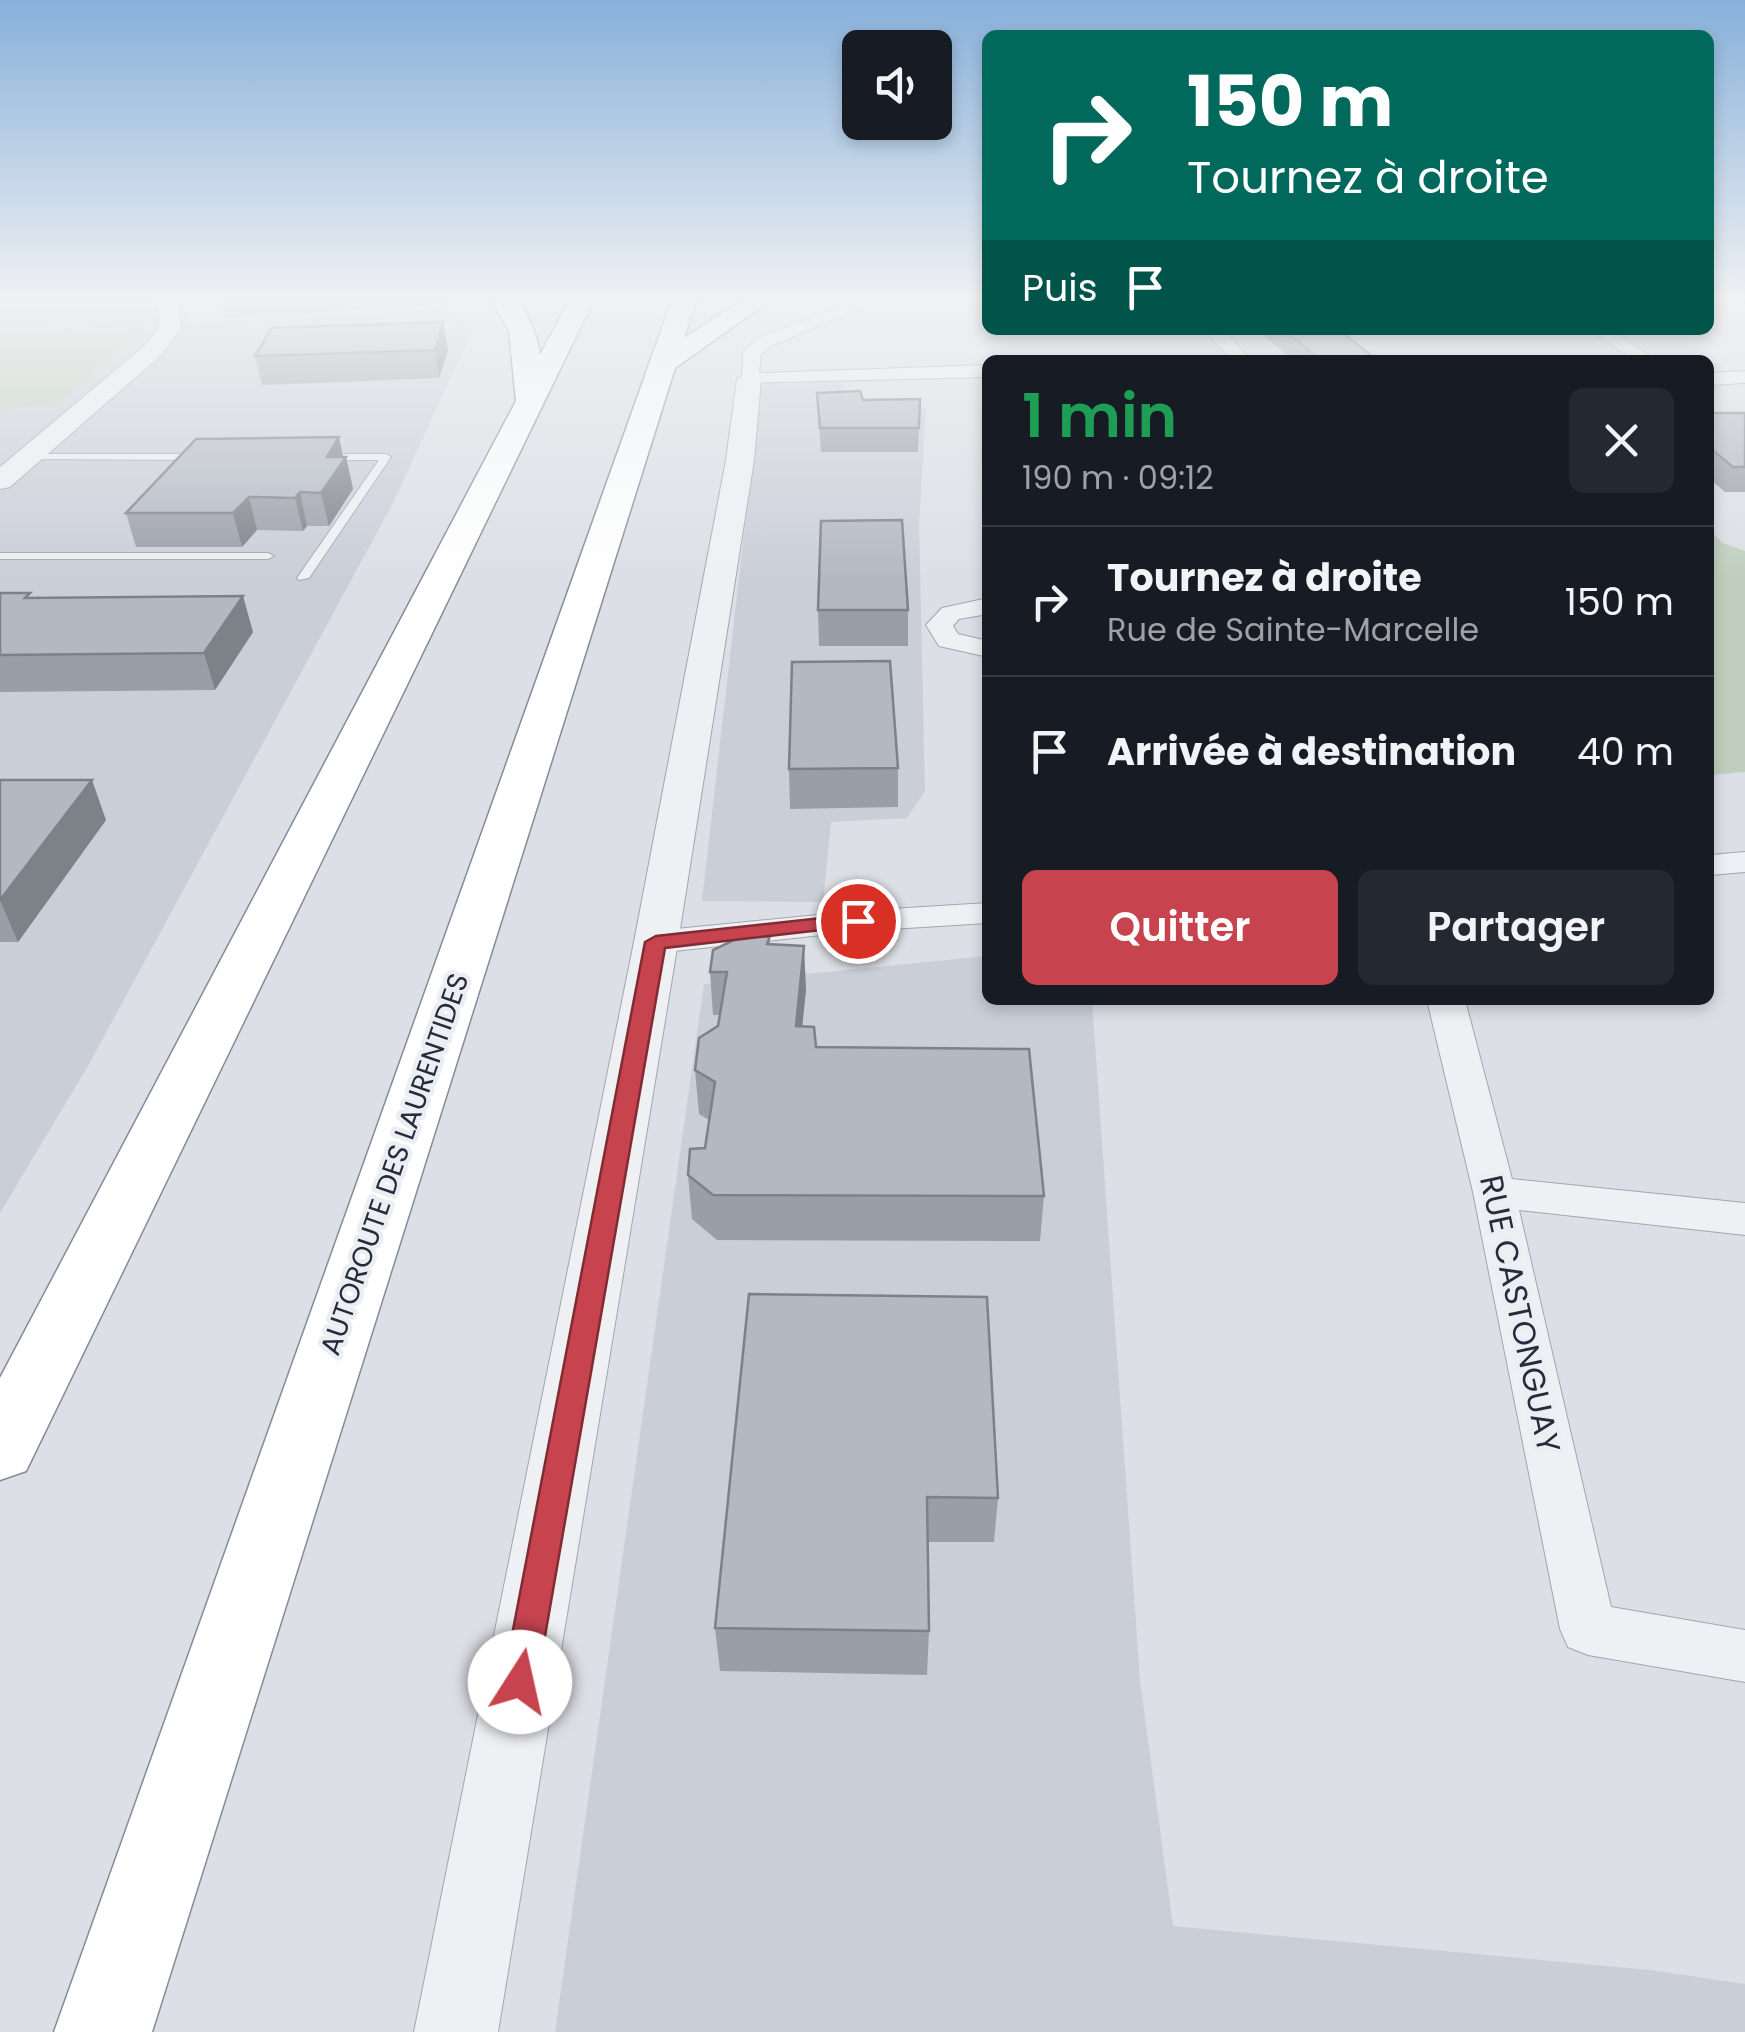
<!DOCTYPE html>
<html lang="fr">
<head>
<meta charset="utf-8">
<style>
	body { margin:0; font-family:Poppins,sans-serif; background:#242831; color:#f1f3f6; height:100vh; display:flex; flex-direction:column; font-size:38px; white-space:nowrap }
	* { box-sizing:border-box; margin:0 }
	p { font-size:32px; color:#9ea1a6 }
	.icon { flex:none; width:55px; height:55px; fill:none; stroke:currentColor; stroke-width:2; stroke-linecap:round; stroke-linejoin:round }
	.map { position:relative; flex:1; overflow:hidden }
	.details { position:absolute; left:982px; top:355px; width:732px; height:650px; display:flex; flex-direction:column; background:#171b24; border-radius:15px; box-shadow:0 5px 15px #0003 }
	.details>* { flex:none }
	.guide { position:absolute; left:982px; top:30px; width:732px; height:305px; border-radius:15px; box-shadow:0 5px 15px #0003; background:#00695c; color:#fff; overflow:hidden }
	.controls { position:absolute; left:842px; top:30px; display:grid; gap:20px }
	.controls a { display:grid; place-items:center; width:110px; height:110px; border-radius:15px; background:#171b24; box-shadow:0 5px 15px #0003; font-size:50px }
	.pin { position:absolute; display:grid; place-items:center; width:85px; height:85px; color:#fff; margin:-42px; border:5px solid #fff; border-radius:50%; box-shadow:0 2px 10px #0007 }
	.me { position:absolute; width:110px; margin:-55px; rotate:10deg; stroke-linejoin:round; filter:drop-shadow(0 0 8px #0008) }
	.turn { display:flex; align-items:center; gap:35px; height:210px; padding:0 40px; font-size:45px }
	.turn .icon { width:130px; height:130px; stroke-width:2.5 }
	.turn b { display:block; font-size:70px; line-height:85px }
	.then { display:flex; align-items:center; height:95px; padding:0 40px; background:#0003; gap:20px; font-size:38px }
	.round { display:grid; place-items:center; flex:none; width:105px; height:105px; border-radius:15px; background:#242831 }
	.summary { display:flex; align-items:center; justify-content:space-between; height:170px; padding:0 40px }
	h1 { font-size:60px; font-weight:600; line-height:75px; color:#1e9e55 }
	.button { display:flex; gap:20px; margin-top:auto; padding:20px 40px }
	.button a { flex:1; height:115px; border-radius:15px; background:#c7444f; color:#fff; font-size:40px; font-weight:600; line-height:115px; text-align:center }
	.button a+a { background:#242831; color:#f1f3f6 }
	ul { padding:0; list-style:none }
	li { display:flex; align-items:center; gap:30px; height:150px; padding:0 40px; border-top:2px solid #363941 }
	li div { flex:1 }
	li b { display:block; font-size:38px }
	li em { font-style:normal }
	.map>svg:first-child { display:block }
	.built { fill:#caced7 }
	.green { fill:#c0cfbd }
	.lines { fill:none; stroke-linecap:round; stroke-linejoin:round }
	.service-casing { stroke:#a2a6af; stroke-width:2 }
	.minor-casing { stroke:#a2a6af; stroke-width:2 }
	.tertiary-casing { stroke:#a2a6af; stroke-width:2 }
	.motorway-casing { stroke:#848b9b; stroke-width:3 }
	.service { fill:#eef0f4; fill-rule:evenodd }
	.minor { fill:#eef0f4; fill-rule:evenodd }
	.tertiary { fill:#eef0f4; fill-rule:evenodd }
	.motorway { fill:#fff; fill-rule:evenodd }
	.wall { fill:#9a9ea7 }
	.shaded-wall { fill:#7d8188 }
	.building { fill:#b3b8c2; stroke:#7d8188; stroke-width:2.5 }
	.route { fill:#c7444f; stroke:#812c33; stroke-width:2.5 }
	.labels { text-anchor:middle; stroke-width:9; stroke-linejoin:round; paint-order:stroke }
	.street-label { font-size:28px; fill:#262c3b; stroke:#ebeef3 }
	.near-street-label { font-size:32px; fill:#262c3b; stroke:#ebeef3 }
</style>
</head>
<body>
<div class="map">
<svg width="1745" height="2032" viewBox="0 0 1745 2032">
	<rect width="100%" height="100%" fill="#dcdfe5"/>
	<path class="built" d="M0 297H183L188 323 444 310 473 329 394 501 88 1066 0 1213Z
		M841 382 850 408H926L919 524 925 791 907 818 831 822 823 902 702 901 761 385Z
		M987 956 988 1000H1092L1140 1680 1173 1926 1650 1970 1745 1984V2032H555L704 984Z"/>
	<path class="green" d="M218 297H446L450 303 225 319Z
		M141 317 142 328 60 404 0 409V326L86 329 110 319Z
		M1710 530 1723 543 1745 551V772L1710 775Z"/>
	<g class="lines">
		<g class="service-casing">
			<path id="service" d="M29 454H203L208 457 203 460 25 459 24 457Z
				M386 454 391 457 309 578 299 580 297 578 379 460H324L319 457 324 454Z
				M0 553H268L274 556 268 559H0Z"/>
		</g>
		<g class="minor-casing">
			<path id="minor" d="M862 297H884L769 347 761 354 759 373 988 365V377L742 383 743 352 757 339Z
				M1735 297H1745V303Z
				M1204 330H1223L1251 360H1232Z
				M1590 330H1611L1656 360H1634Z
				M1745 371V383L1710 385V373Z
				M988 598V614L959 619 953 626 958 634 988 641V657L939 646 926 625 942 608Z
				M1745 852V872L1710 875V855Z
				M988 903V923L858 931 656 953 644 949 638 942 644 935 656 931 858 911Z
				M1427 1000H1465L1512 1179 1745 1203V1235L1519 1210 1611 1607 1745 1630V1682L1588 1655 1568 1647 1560 1629 1473 1192Z"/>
		</g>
		<g class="tertiary-casing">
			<path id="tertiary" d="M157 297H178L181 329 159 357 10 487 0 489V467L143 347 159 328Z
				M749 372 761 379 754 460 678 942 498 2032H414L634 942 726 460 737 379Z"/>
		</g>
		<g class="motorway-casing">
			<path id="motorway" d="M489 297H514C529 314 537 333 540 355L571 297H595L26 1471 0 1480V1378L516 401 509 331Z
				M673 297H697L684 338 747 297H775L675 368 152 2032H54Z"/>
		</g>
		<use href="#service" class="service"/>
		<use href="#minor" class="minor"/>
		<use href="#tertiary" class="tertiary"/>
		<use href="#motorway" class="motorway"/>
	</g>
	<path class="wall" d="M443 322 448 350 439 378 262 385 255 356Z
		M1257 330H1339L1377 360H1292Z
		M817 393 863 400 920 399 918 452H821Z
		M1710 413H1745V492H1725L1710 479Z
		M343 457H346L353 489 329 526H307L303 531 257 530 242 547H136L126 513Z
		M0 593 31 598 253 632 215 690 0 692Z
		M818 610H908V646H819Z
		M898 768V807L790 809 789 769Z
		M0 780 106 820 18 942H0Z
		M770 936V944L806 989 802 1026 816 1047 1044 1196 1040 1241 717 1240 692 1219 688 1175 705 1148 709 1120 699 1114 695 1070 718 1026 720 1015H713L710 972Z
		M749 1294 998 1498 994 1542H928L929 1631 927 1675 720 1671 715 1628Z"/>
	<path class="shaded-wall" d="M443 322 448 350 439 378 435 350Z
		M339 437 344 461 346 457 353 489 329 526 321 493 327 457Z
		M300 492 307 526 303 531 295 498Z
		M249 497 257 530 242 547 233 513Z
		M243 596 253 632 215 690 204 653Z
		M92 780 106 820 18 942 0 900Z
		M804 946 806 989 798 1069 796 1026Z"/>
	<path class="building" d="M443 322 435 350 255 356 272 328Z
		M1285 330H1339L1377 360H1320Z
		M860 391 863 400 920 399 919 428H820L817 393Z
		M1710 413H1745V467H1733L1710 448Z
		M339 437 327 457H346L321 493 300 492 295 498 249 497 233 513H126L196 439Z
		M902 520 908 610H818L821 521Z
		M0 593H30L25 598 243 596 204 653 0 655Z
		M890 661 898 768 789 769 792 662Z
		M0 780H92L0 900Z
		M770 936 767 944 804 946 796 1026 814 1027 816 1047 1029 1049 1044 1196 713 1195 688 1175 690 1149 705 1148 715 1082 695 1070 699 1038 718 1026 727 972H710L713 950 740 937Z
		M749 1294 987 1297 998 1498 927 1497 929 1631 715 1628Z"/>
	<linearGradient id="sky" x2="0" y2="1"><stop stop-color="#87b0da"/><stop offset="0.51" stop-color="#eff1f3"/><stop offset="1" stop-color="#eff1f3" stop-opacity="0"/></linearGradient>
	<rect width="1745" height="581" fill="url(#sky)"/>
	<path class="route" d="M858 914 865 916 868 921 865 925 665 948 537 1682 532 1693 520 1698 508 1693 503 1682 645 942 656 936Z"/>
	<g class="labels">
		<g class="street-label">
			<text transform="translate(394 1164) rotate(-71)" y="10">AUTOROUTE DES LAURENTIDES</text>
		</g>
		<g class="near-street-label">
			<text transform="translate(1520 1314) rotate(78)" y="11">RUE CASTONGUAY</text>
		</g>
	</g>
</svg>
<div class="controls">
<a><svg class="icon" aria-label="sound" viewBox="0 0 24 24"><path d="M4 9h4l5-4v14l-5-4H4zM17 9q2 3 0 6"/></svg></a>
</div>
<div class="pin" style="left:858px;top:921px;background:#d93025"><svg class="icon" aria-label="arrive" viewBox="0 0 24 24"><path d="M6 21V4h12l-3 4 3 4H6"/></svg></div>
<svg class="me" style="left:520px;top:1682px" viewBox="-20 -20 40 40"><circle r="19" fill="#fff"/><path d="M0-13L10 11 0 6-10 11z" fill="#c7444f"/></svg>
<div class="guide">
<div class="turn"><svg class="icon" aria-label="right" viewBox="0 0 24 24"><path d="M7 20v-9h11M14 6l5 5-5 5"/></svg><div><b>150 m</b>Tournez à droite</div></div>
<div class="then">Puis<svg class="icon" aria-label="arrive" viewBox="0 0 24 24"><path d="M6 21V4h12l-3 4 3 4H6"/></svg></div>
</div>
<section class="details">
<div class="summary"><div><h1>1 min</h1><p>190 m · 09:12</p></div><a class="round"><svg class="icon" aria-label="close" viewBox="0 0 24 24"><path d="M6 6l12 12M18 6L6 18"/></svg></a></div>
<ul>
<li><svg class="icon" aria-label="right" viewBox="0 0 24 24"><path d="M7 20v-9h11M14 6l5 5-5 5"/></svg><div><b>Tournez à droite</b><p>Rue de Sainte-Marcelle</p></div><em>150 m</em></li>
<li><svg class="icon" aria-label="arrive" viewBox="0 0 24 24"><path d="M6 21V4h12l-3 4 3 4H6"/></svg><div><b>Arrivée à destination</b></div><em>40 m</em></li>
</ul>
<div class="button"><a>Quitter</a><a>Partager</a></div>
</section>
</div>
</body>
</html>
